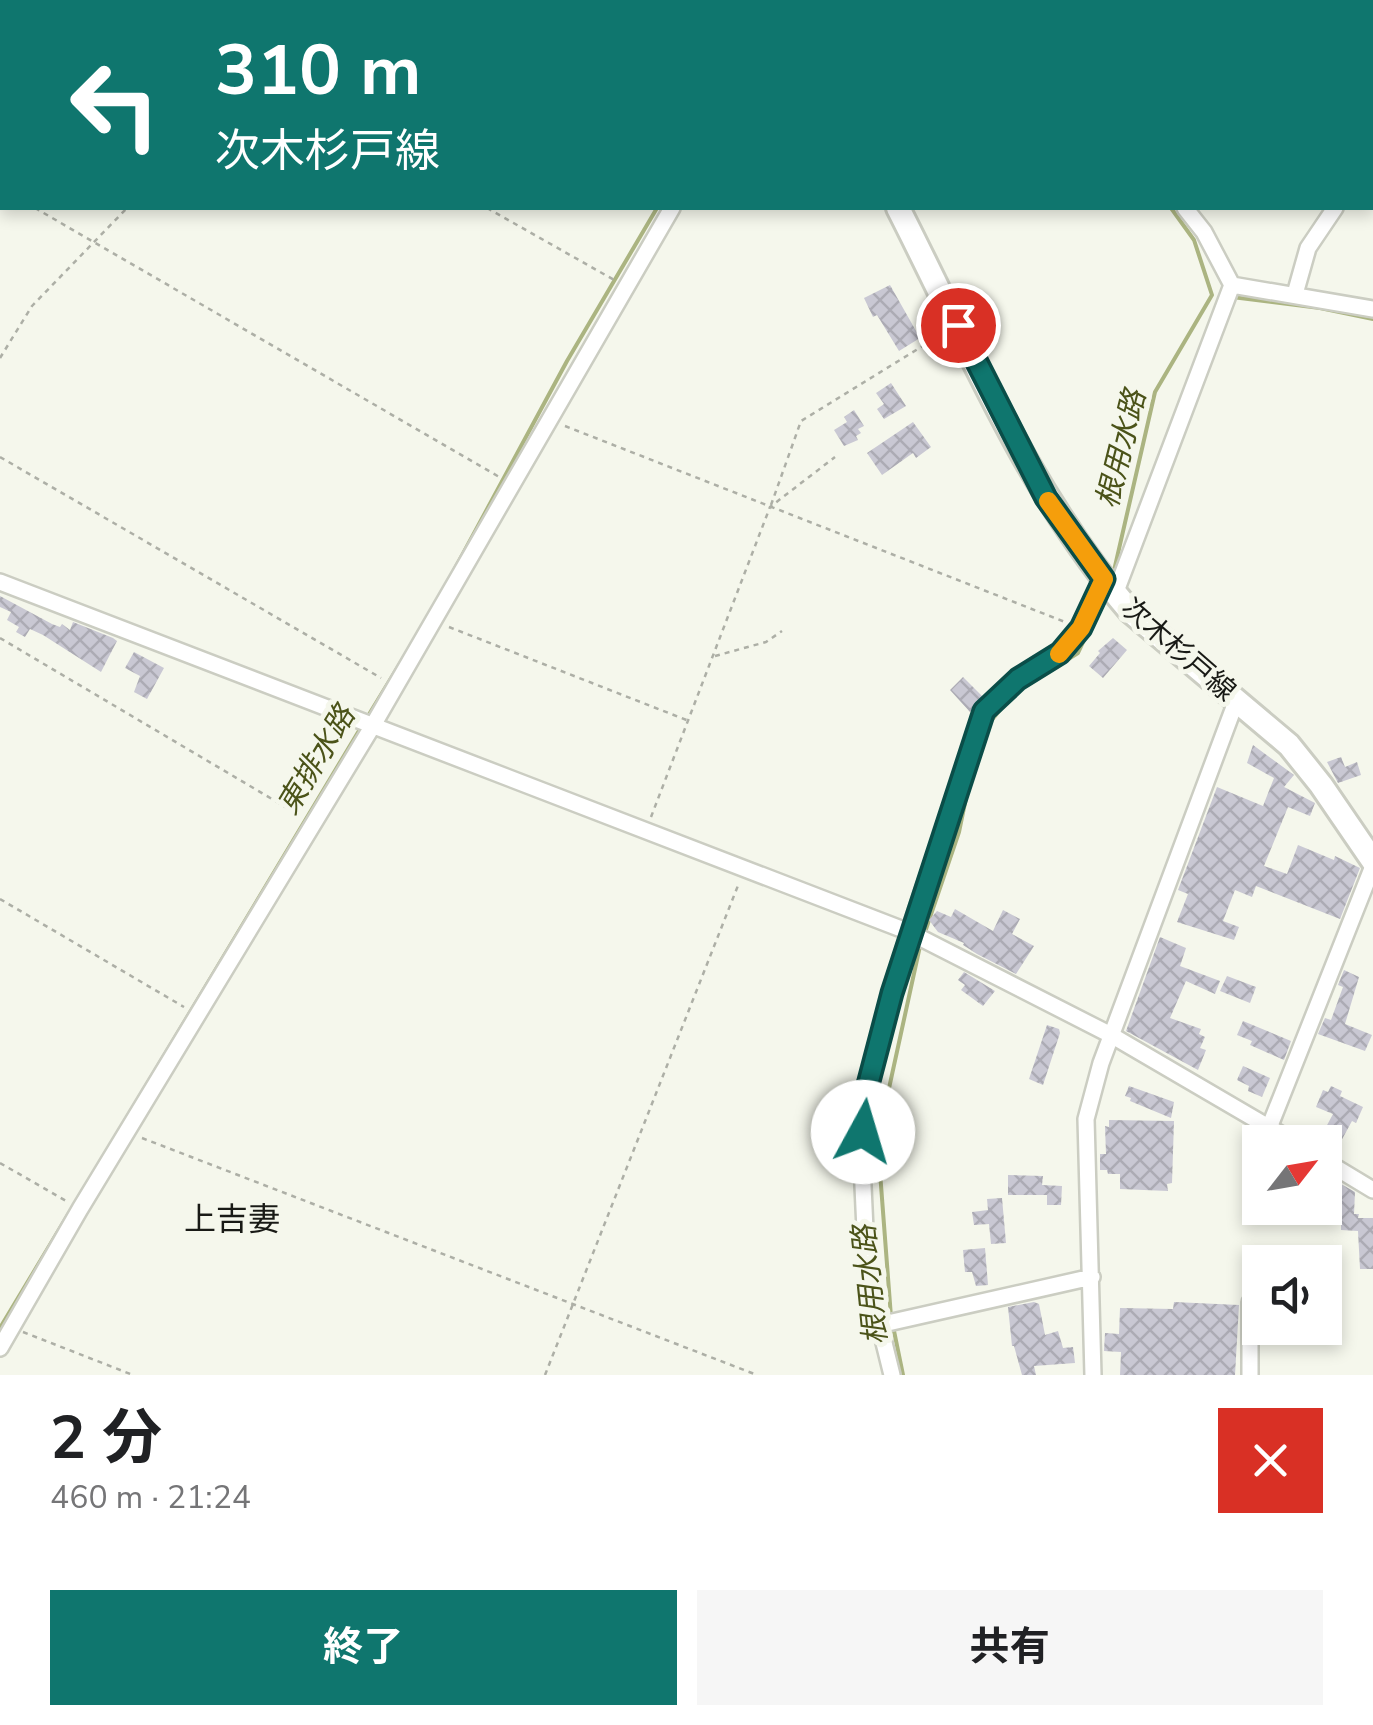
<!DOCTYPE html>
<html lang="ja">
<head>
<meta charset="utf-8">
<style>
	body { margin:0; font-family:"Nunito Sans","Noto Sans JP",sans-serif; background:#f6f6f6; color:#202124; height:100vh; display:flex; flex-direction:column; font-size:38px; white-space:nowrap }
	* { box-sizing:border-box; margin:0 }
	p { font-size:32px; color:#757577 }
	.icon { flex:none; width:55px; height:55px; fill:none; stroke:currentColor; stroke-width:2; stroke-linecap:round; stroke-linejoin:round }
	.map { position:relative; height:1375px; overflow:hidden }
	.drawer { display:flex; flex-direction:column; background:#fff; flex:1 }
	.drawer>* { flex:none }
	.guide { position:absolute; left:0px; top:0px; width:1375px; height:210px; box-shadow:0 5px 15px #0003; background:#0f766e; color:#fff; overflow:hidden }
	.needle { width:65px; rotate:59deg }
	.buttons { position:absolute; left:1242px; top:1125px; display:grid; gap:20px }
	.buttons a { display:grid; place-items:center; width:100px; height:100px; border-radius:0px; background:#fff; box-shadow:0 5px 15px #0003; font-size:50px }
	.pin { position:absolute; display:grid; place-items:center; width:85px; height:85px; color:#fff; margin:-42px; border:5px solid #fff; border-radius:50%; box-shadow:0 2px 10px #0007 }
	.me { position:absolute; width:110px; margin:-55px; rotate:6deg; stroke-linejoin:round; filter:drop-shadow(0 0 8px #0008) }
	.turn { display:flex; align-items:center; gap:35px; height:210px; padding:0 50px; font-size:45px }
	.turn .icon { width:130px; height:130px; stroke-width:2.5 }
	.turn b { display:block; font-size:70px; line-height:85px }
	.round { display:grid; place-items:center; flex:none; width:105px; height:105px; border-radius:0px; background:#f6f6f6 }
	.overview { display:flex; align-items:center; justify-content:space-between; height:170px; padding:0 50px }
	h1 { font-size:60px; font-weight:700; line-height:75px }
	.primary-button { display:flex; gap:20px; margin-top:auto; padding:20px 50px }
	.primary-button a { flex:1; height:115px; border-radius:0px; background:#0f766e; color:#fff; font-size:40px; font-weight:700; line-height:115px; text-align:center }
	.primary-button a+a { background:#f6f6f6; color:#202124 }
	.map>svg:first-child { display:block }
	.lines { fill:none; stroke-linecap:round; stroke-linejoin:round }
	.stream { stroke:#abb481; stroke-width:4 }
	.building { fill:url(#building-cross-hatch) }
	.minor-casing { stroke:#cbcdc2; stroke-width:20 }
	.secondary-casing { stroke:#cbcdc2; stroke-width:28 }
	.path { stroke:#adafa6; stroke-width:2.5; stroke-dasharray:5 5; stroke-linecap:butt }
	.minor { stroke:#fff; stroke-width:15 }
	.secondary { stroke:#fff; stroke-width:22 }
	.route-casing { stroke:#0a4d48; stroke-width:25 }
	.route { stroke:#0f766e; stroke-width:18 }
	.slow { stroke:#f59e0b; stroke-width:18 }
	.labels { text-anchor:middle; stroke-width:10; stroke-linejoin:round; paint-order:stroke }
	.street-label { font-size:28px; fill:#191a16; stroke:#f5f7ec }
	.water-label { font-size:30px; font-style:italic; fill:#4b5319; stroke:#f5f7ec }
	.quarter-label { font-size:32px; fill:#191a16; stroke:#f5f7ec }
</style>
</head>
<body>
<div class="map">
<svg width="1373" height="1375" viewBox="0 0 1373 1375">
	<defs>
		<pattern id="building-cross-hatch" width="8" height="8" patternUnits="userSpaceOnUse" patternTransform="scale(2.5)"><rect width="8" height="8" fill="#c9c8d3"/><path d="M0 0l8 8M0 8l8-8" fill="none" stroke="#acabb4"/></pattern>
	</defs>
	<rect width="100%" height="100%" fill="#f5f7ec"/>
	<g class="lines">
		<path class="stream" d="M618 0 625 2
			M1034 0V2
			M1232 297 1320 308 1373 319
			M452 574 567 361 657 208
			M1113 575 1155 392 1212 295 1194 240 1171 208
			M368 716 407 652
			M986 727 1013 694 1078 653 1106 593
			M925 932 959 832 972 769
			M108 1149 363 724
			M891 1317 880 1172 881 1125 920 946
			M893 1326 903 1375
			M0 1328 69 1213"/>
	</g>
	<path class="building" d="M890 285 920 338 899 351 877 315 873 317 864 298Z
		M891 383 906 406 884 419 877 409 884 404 876 393Z
		M854 410 864 426 858 429 861 433 856 436 858 440 844 446 834 430 847 422 844 417Z
		M913 422 931 447 916 458 913 453 882 475 867 453Z
		M0 596 52 624 60 627 62 624 70 630 73 622 113 638 117 641 101 672 43 635 30 629 25 637 16 632 19 627 7 620 11 612 0 607Z
		M1113 638 1127 650 1103 678 1089 666 1100 653 1098 651Z
		M134 652 164 668 147 699 134 692 140 676 125 668Z
		M963 677 983 697 970 712 950 690Z
		M1253 745 1294 775 1284 787 1315 803 1310 816 1288 807 1264 866 1287 874 1298 845 1334 860 1335 856 1360 868 1340 919 1256 886 1252 897 1235 890 1223 921 1239 927 1234 940 1177 922 1188 894 1178 890 1217 787 1263 806 1274 778 1247 763Z
		M1341 757 1345 767 1357 762 1361 775 1338 783 1327 762Z
		M955 909 993 931 1003 910 1020 919 1012 934 1034 946 1016 974 977 954 963 945 964 943 938 932 929 920 937 911 951 917Z
		M1160 937 1186 948 1180 966 1220 981 1215 994 1186 981 1170 1018 1201 1029 1199 1034 1205 1037 1200 1048 1206 1050 1198 1070 1126 1031Z
		M1344 970 1359 977 1345 1024 1372 1035 1365 1051 1318 1034 1325 1018 1331 1020 1343 987 1338 985Z
		M964 972 995 991 983 1006 961 990 965 985 958 980Z
		M1227 976 1256 987 1250 1003 1220 991Z
		M1243 1021 1291 1041 1284 1060 1250 1045 1252 1041 1237 1035Z
		M1047 1025 1059 1029 1060 1033 1043 1085 1029 1079Z
		M1243 1066 1270 1078 1262 1097 1248 1091 1249 1086 1237 1080Z
		M1129 1086 1174 1102 1171 1118 1130 1101 1131 1098 1125 1096Z
		M1331 1086 1342 1091 1340 1096 1363 1107 1356 1123 1352 1121 1334 1154 1325 1150V1142H1318L1333 1114 1316 1107 1323 1090 1328 1092Z
		M1109 1120 1174 1121 1172 1183 1167 1184 1168 1191 1120 1189V1174H1108L1107 1170H1100V1154H1106L1105 1126 1109 1127Z
		M1008 1175 1043 1176 1042 1185 1062 1186 1061 1205H1047V1195H1008Z
		M1334 1180 1355 1192 1354 1214H1359L1358 1218H1373V1269H1360L1358 1231 1341 1230V1218L1329 1216 1333 1197 1328 1195Z
		M1002 1198 1006 1243 991 1244 989 1224 974 1225 972 1212 988 1210 987 1199Z
		M985 1248 988 1285 976 1286 972 1272H965L963 1250Z
		M1034 1302 1039 1304 1045 1335 1058 1331 1063 1348 1073 1347 1075 1363 1034 1366 1036 1375H1022L1014 1346H1012L1008 1307Z
		M1174 1302 1239 1305 1235 1375H1120L1121 1352 1104 1351 1105 1333 1119 1334 1120 1308 1173 1309Z"/>
	<g class="lines">
		<g class="minor-casing">
			<path id="minor" d="M1023 0 1024 2
				M1372 153 1373 152
				M1232 285 1373 309
				M1295 294 1308 248 1335 208
				M0 582 909 932 1111 1035 1294 1142
				M1115 594 1232 285 1204 232 1185 208
				M1269 1128 1373 866
				M1325 1161 1373 1190
				M879 1325 1092 1277
				M0 1348 80 1209 372 727 672 208
				M892 1375 867 1274 862 1164 864 1100 883 1024 909 932 984 711 1018 679 1060 653 1081 628 1104 579
				M1093 1375 1086 1119 1101 1063 1237 699
				M1250 1375V1302"/>
		</g>
		<g class="secondary-casing">
			<path id="secondary" d="M666 0 673 2
				M898 208C968 345 1028 493 1130 611L1289 745 1321 785 1373 861"/>
		</g>
		<path class="path" d="M122 0 127 2
			M249 2 251 0
			M0 187 2 188
			M35 208 501 478
			M487 208 616 281
			M0 358 32 306 127 208
			M565 426 1065 622
			M0 457 381 678
			M771 505 801 421 939 336
			M449 627 689 721
			M0 638 299 815
			M715 656 766 642 782 631
			M651 817 770 507 835 457
			M0 899 184 1007
			M142 1138 757 1375
			M0 1163 68 1202
			M23 1332 133 1375
			M545 1375 739 883"/>
		<use href="#minor" class="minor"/>
		<use href="#secondary" class="secondary"/>
	</g>
	<g class="lines">
		<g class="route-casing">
			<path id="route" d="M863 1132 864 1100 892 993 984 711 1018 679 1060 653 1081 628 1104 579 1046 498 958 325"/>
		</g>
		<use href="#route" class="route"/>
		<path class="slow" d="M1048 501 1104 579 1081 628 1059 654"/>
	</g>
	<g class="labels">
		<g class="street-label">
			<text transform="translate(1179 649) rotate(41)" y="10">次木杉戸線</text>
		</g>
		<g class="water-label">
			<text transform="translate(1121 449) rotate(-76)" y="10">根用水路</text>
			<text transform="translate(316 760) rotate(-59)" y="10">東排水路</text>
			<text transform="translate(870 1285) rotate(-96)" y="10">根用水路</text>
		</g>
		<g class="quarter-label">
			<text x="232" y="1230">上吉妻</text>
		</g>
	</g>
</svg>
<div class="buttons">
<a><svg class="needle" viewBox="-14 -14 28 28"><path d="M0-13l5 13h-10z" fill="#e53935"/><path d="M0 13l5-13h-10z" fill="#757577"/></svg></a>
<a><svg class="icon" aria-label="sound" viewBox="0 0 24 24"><path d="M4 9h4l5-4v14l-5-4H4zM17 9q2 3 0 6"/></svg></a>
</div>
<div class="pin" style="left:958px;top:325px;background:#d93025"><svg class="icon" aria-label="arrive" viewBox="0 0 24 24"><path d="M6 21V4h12l-3 4 3 4H6"/></svg></div>
<svg class="me" style="left:863px;top:1132px" viewBox="-20 -20 40 40"><circle r="19" fill="#fff"/><path d="M0-13L10 11 0 6-10 11z" fill="#0f766e"/></svg>
<div class="guide">
<div class="turn"><svg class="icon" aria-label="left" viewBox="0 0 24 24"><path d="M17 20v-9H6M10 6l-5 5 5 5"/></svg><div><b>310 m</b>次木杉戸線</div></div>
</div>
</div>
<section class="drawer">
<div class="overview"><div><h1>2 分</h1><p>460 m · 21:24</p></div><a class="round" style="background:#d93025;color:#fff"><svg class="icon" aria-label="close" viewBox="0 0 24 24"><path d="M6 6l12 12M18 6L6 18"/></svg></a></div>
<div class="primary-button"><a>終了</a><a>共有</a></div>
</section>
</body>
</html>
